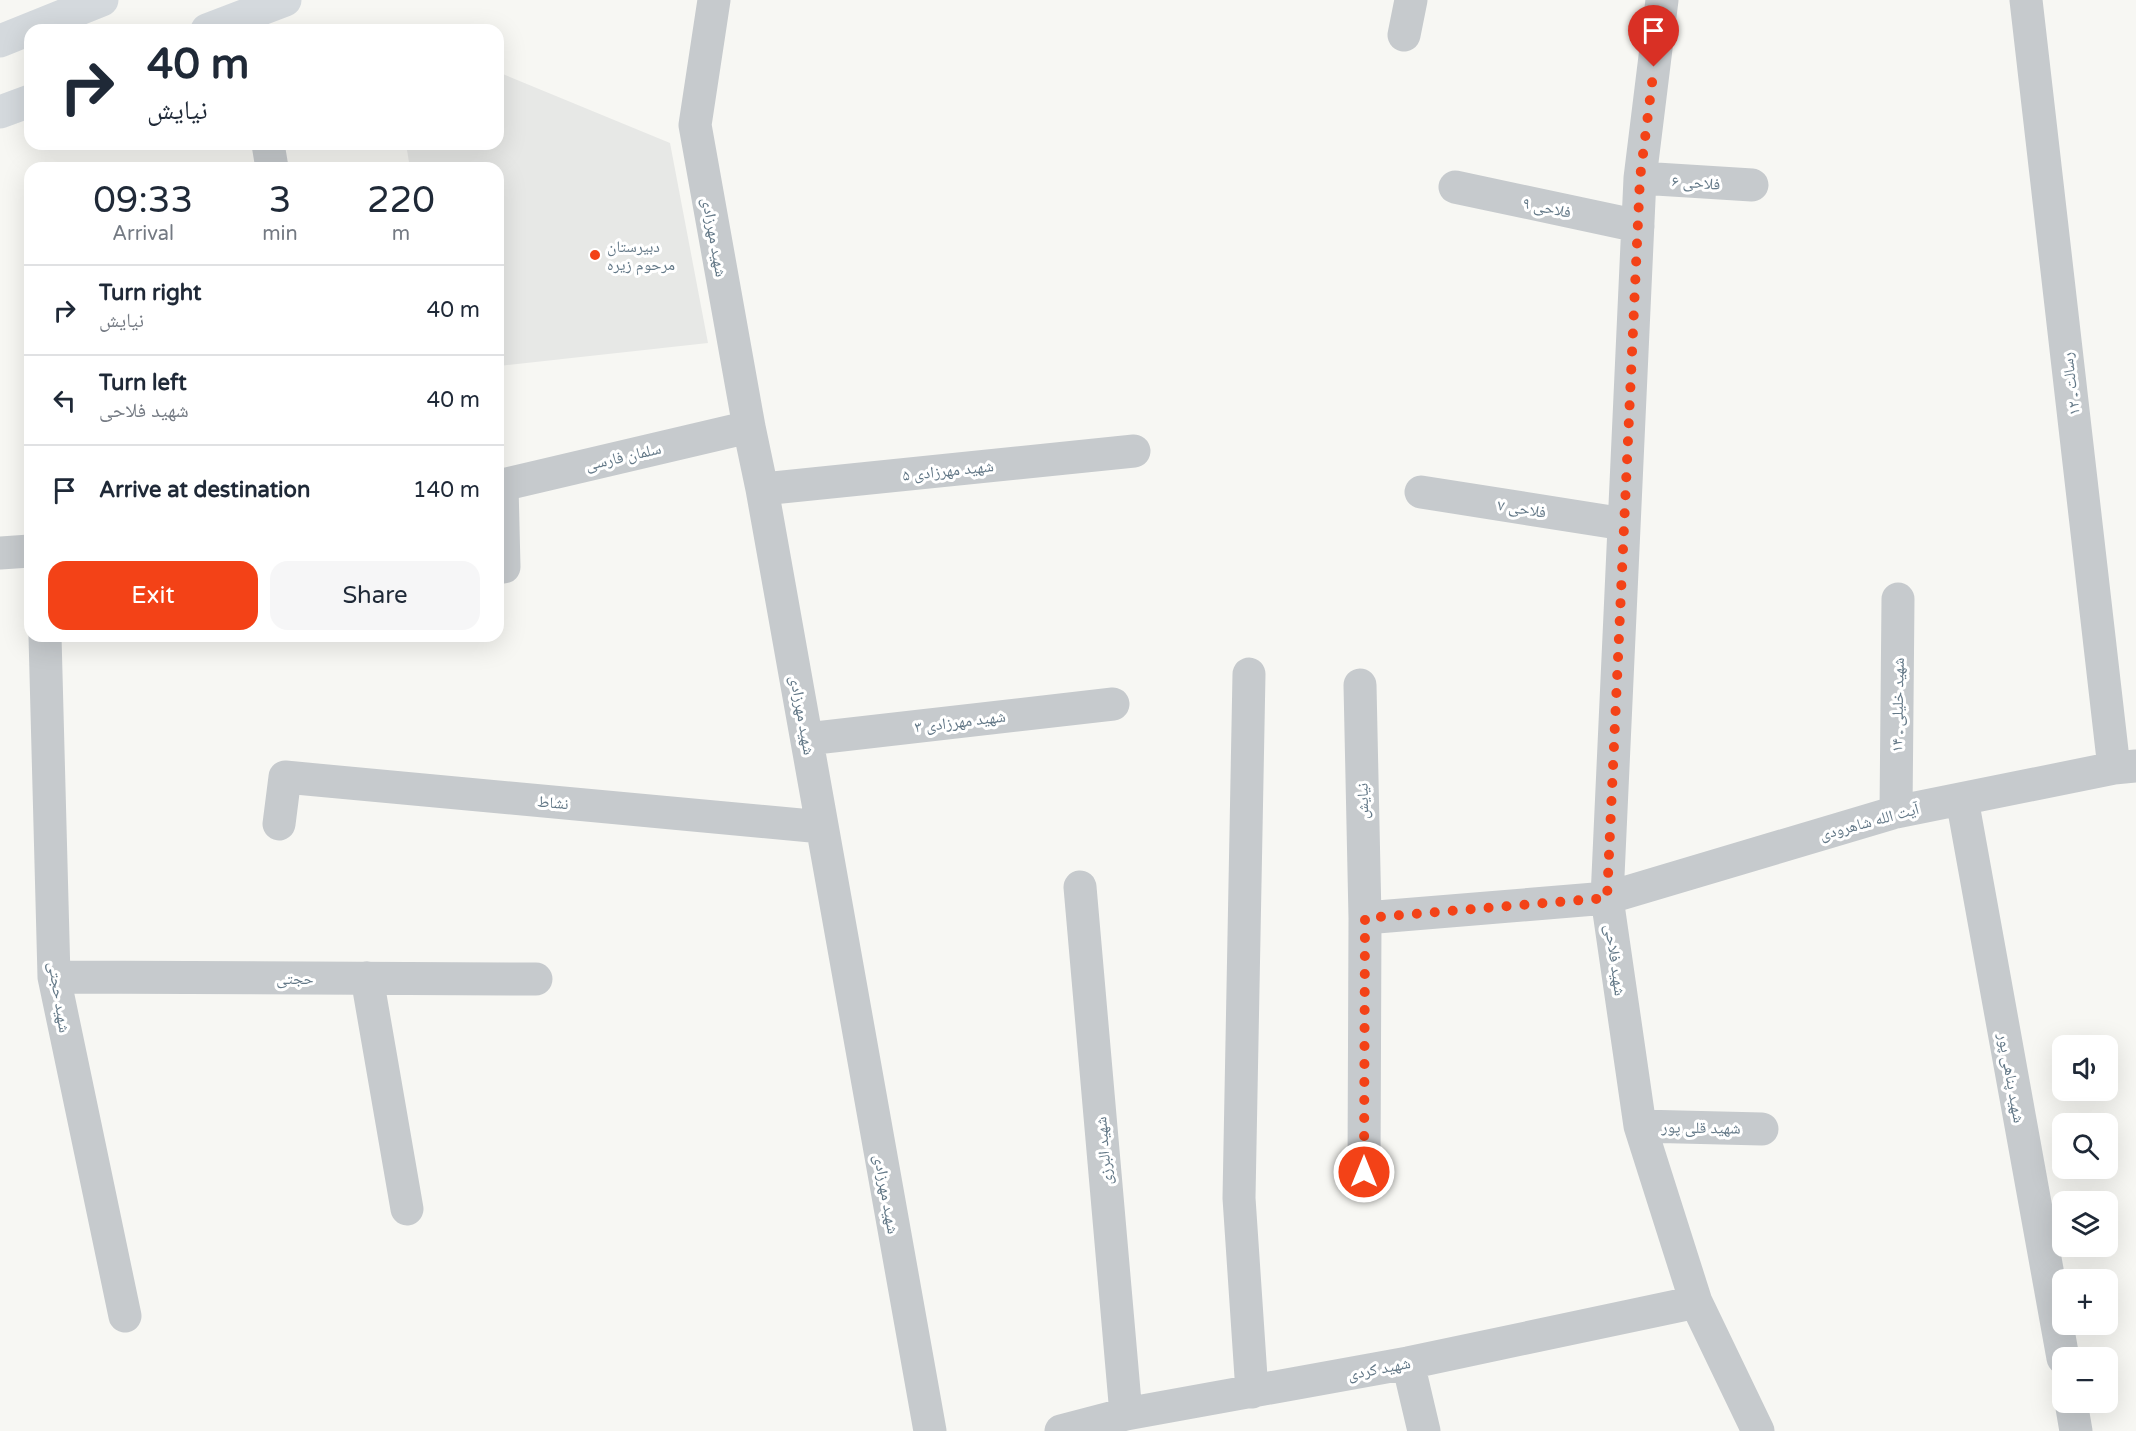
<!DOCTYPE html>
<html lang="en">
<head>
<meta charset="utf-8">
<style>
	body { margin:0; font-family:"Varela Round","Noto Naskh Arabic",sans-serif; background:#f6f6f7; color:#1f2937; height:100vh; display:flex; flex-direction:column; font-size:22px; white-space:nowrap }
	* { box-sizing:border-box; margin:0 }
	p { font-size:20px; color:#747a83 }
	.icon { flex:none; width:33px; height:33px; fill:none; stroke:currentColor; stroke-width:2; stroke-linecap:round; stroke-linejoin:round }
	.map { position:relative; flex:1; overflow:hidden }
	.drawer { position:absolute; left:24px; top:162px; width:480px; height:480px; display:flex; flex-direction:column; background:#fff; border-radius:18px; box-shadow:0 6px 24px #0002 }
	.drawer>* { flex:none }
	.top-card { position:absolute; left:24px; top:24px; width:480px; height:126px; border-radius:18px; box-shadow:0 6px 24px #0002; background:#fff; color:#1f2937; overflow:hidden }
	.buttons { position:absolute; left:2052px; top:1035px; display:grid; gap:12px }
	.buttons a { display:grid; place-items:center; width:66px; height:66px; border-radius:12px; background:#fff; box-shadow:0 6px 24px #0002; font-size:30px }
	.pin { position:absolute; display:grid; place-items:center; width:51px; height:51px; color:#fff; margin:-62px -26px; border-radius:50% 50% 50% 0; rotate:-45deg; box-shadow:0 0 6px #0007 }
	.pin .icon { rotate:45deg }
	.me { position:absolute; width:66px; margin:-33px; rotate:0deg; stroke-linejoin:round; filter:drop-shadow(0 0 4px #0008) }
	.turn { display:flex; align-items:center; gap:21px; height:126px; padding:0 24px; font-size:27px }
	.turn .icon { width:78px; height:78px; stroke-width:2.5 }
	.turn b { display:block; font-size:42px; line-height:51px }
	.eta { display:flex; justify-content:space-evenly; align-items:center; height:102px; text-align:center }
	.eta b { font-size:36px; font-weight:600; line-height:42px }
	.action { display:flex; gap:12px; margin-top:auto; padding:12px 24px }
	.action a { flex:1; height:69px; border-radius:18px; background:#f34217; color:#fff; font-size:24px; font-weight:600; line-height:69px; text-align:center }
	.action a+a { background:#f6f6f7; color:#1f2937 }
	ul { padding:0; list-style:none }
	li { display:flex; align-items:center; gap:18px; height:90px; padding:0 24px; border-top:2px solid #e0e1e3 }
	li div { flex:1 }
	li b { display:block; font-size:22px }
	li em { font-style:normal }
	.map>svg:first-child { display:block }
	.built { fill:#e7e8e6 }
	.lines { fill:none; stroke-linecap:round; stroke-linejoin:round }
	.minor { stroke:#c6cacd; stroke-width:33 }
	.major { stroke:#d4d9dd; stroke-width:33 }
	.route { stroke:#f34217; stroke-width:10; stroke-dasharray:0 18 }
	.poi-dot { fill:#f34217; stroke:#fff; stroke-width:2 }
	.labels { text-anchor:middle; stroke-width:6; stroke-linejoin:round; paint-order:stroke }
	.street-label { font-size:16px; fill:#637887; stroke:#fff }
	.poi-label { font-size:16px; fill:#637887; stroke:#fff; text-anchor:start }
</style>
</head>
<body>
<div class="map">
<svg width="2136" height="1431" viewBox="0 0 2136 1431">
	<rect width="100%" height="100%" fill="#f7f7f3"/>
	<path class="built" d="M498 72 670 143 708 343 498 366V168H410L406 144H498Z"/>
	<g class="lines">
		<path class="minor" d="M714 0 695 125 749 427 762 489 930 1431
			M1662 0 1640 178 1607 898 1640 1126 1696 1302 1758 1431
			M2026 0 2114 768
			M1404 35 1411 0
			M268 144 272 168
			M1640 178 1752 185
			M1455 187 1638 226
			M502 485 504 567
			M498 486 749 427
			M762 489 1134 451
			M1421 492 1624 524
			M0 553 30 551
			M45 636 54 977 125 1316
			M1249 674 1239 1198 1252 1392
			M1360 685 1365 918 1364 1172
			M807 739 1113 704
			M1962 799 2063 1358
			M1896 812 1898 599
			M279 824 285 777 822 827
			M1080 887 1126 1414
			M1365 918 1607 898 1896 812 2114 768 2136 766
			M54 977 536 979
			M367 978 407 1209
			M1640 1126 1762 1129
			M1408 1363 1424 1431
			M2071 1402 2076 1431
			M1061 1431 1126 1414 1408 1363 1696 1302"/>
		<path class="major" d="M207 30 285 0
			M0 41 102 0
			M0 112 30 101"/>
	</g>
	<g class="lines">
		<path class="route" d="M1364 1172 1365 918 1607 898 1640 178 1654 67"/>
	</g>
	<circle class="poi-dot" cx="595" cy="255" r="6"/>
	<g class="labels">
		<g class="street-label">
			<text transform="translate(1696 182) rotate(4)" y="6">فلاحی ۶</text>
			<text transform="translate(1547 207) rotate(12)" y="6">فلاحی ۹</text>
			<text transform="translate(715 237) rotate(80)" y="6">شهید مهرزادی</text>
			<text transform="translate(2070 384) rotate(-97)" y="6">رسالت ـ ۱۲</text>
			<text transform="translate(623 456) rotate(-13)" y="6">سلمان فارسی</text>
			<text transform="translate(948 470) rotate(-6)" y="6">شهید مهرزادی ۵</text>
			<text transform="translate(1522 508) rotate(9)" y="6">فلاحی ۷</text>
			<text transform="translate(1897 705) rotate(-89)" y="6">شهید خلیلی ـ ۱۴</text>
			<text transform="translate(803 715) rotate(80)" y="6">شهید مهرزادی</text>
			<text transform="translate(960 721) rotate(-7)" y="6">شهید مهرزادی ۳</text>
			<text transform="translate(1362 801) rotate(-91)" y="6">نیایش</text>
			<text transform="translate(553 802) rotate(5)" y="6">نشاط</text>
			<text transform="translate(1869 821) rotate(-15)" y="6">آیت الله شاهرودی</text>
			<text transform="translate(1616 960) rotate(82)" y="6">شهید فلاحی</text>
			<text x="295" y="984">حجتی</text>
			<text transform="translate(60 997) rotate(81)" y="6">شهید حجتی</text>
			<text transform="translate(2012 1078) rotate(80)" y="6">شهید پناهی پور</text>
			<text transform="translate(1701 1127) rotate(1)" y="6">شهید قلی پور</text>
			<text transform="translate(1103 1151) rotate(-95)" y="6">شهید البرزی</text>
			<text transform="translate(887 1194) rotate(80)" y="6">شهید مهرزادی</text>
			<text transform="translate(1379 1368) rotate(-11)" y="6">شهید کردی</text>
		</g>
		<g class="poi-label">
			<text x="607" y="252">دبیرستان<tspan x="607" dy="18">مرحوم زیره</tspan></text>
		</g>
	</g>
</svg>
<div class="buttons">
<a><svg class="icon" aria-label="sound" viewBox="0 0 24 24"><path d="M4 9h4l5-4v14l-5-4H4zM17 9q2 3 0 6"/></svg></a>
<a><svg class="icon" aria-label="search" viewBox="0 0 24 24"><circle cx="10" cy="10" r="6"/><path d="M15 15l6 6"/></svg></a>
<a><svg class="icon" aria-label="layers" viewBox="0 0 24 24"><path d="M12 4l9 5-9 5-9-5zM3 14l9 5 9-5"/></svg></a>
<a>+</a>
<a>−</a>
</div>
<div class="pin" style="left:1654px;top:67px;background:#d93025"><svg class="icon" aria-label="arrive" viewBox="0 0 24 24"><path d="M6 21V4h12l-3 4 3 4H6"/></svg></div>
<svg class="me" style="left:1364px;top:1172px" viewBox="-20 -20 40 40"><circle r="17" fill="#f34217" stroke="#fff" stroke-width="3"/><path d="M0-11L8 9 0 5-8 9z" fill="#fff"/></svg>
<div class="top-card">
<div class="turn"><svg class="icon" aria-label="right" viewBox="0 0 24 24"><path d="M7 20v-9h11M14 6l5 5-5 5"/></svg><div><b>40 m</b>نیایش</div></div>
</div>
<section class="drawer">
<div class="eta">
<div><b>09:33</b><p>Arrival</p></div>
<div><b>3</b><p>min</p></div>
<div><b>220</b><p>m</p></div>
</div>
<ul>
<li><svg class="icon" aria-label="right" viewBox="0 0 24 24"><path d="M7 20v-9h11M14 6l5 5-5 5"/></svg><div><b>Turn right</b><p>نیایش</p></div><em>40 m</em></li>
<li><svg class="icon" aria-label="left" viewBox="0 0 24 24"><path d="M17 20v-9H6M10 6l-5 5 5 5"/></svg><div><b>Turn left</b><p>شهید فلاحی</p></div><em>40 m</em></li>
<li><svg class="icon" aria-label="arrive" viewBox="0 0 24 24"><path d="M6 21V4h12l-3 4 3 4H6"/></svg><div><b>Arrive at destination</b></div><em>140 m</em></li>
</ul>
<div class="action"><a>Exit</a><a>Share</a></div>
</section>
</div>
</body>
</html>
